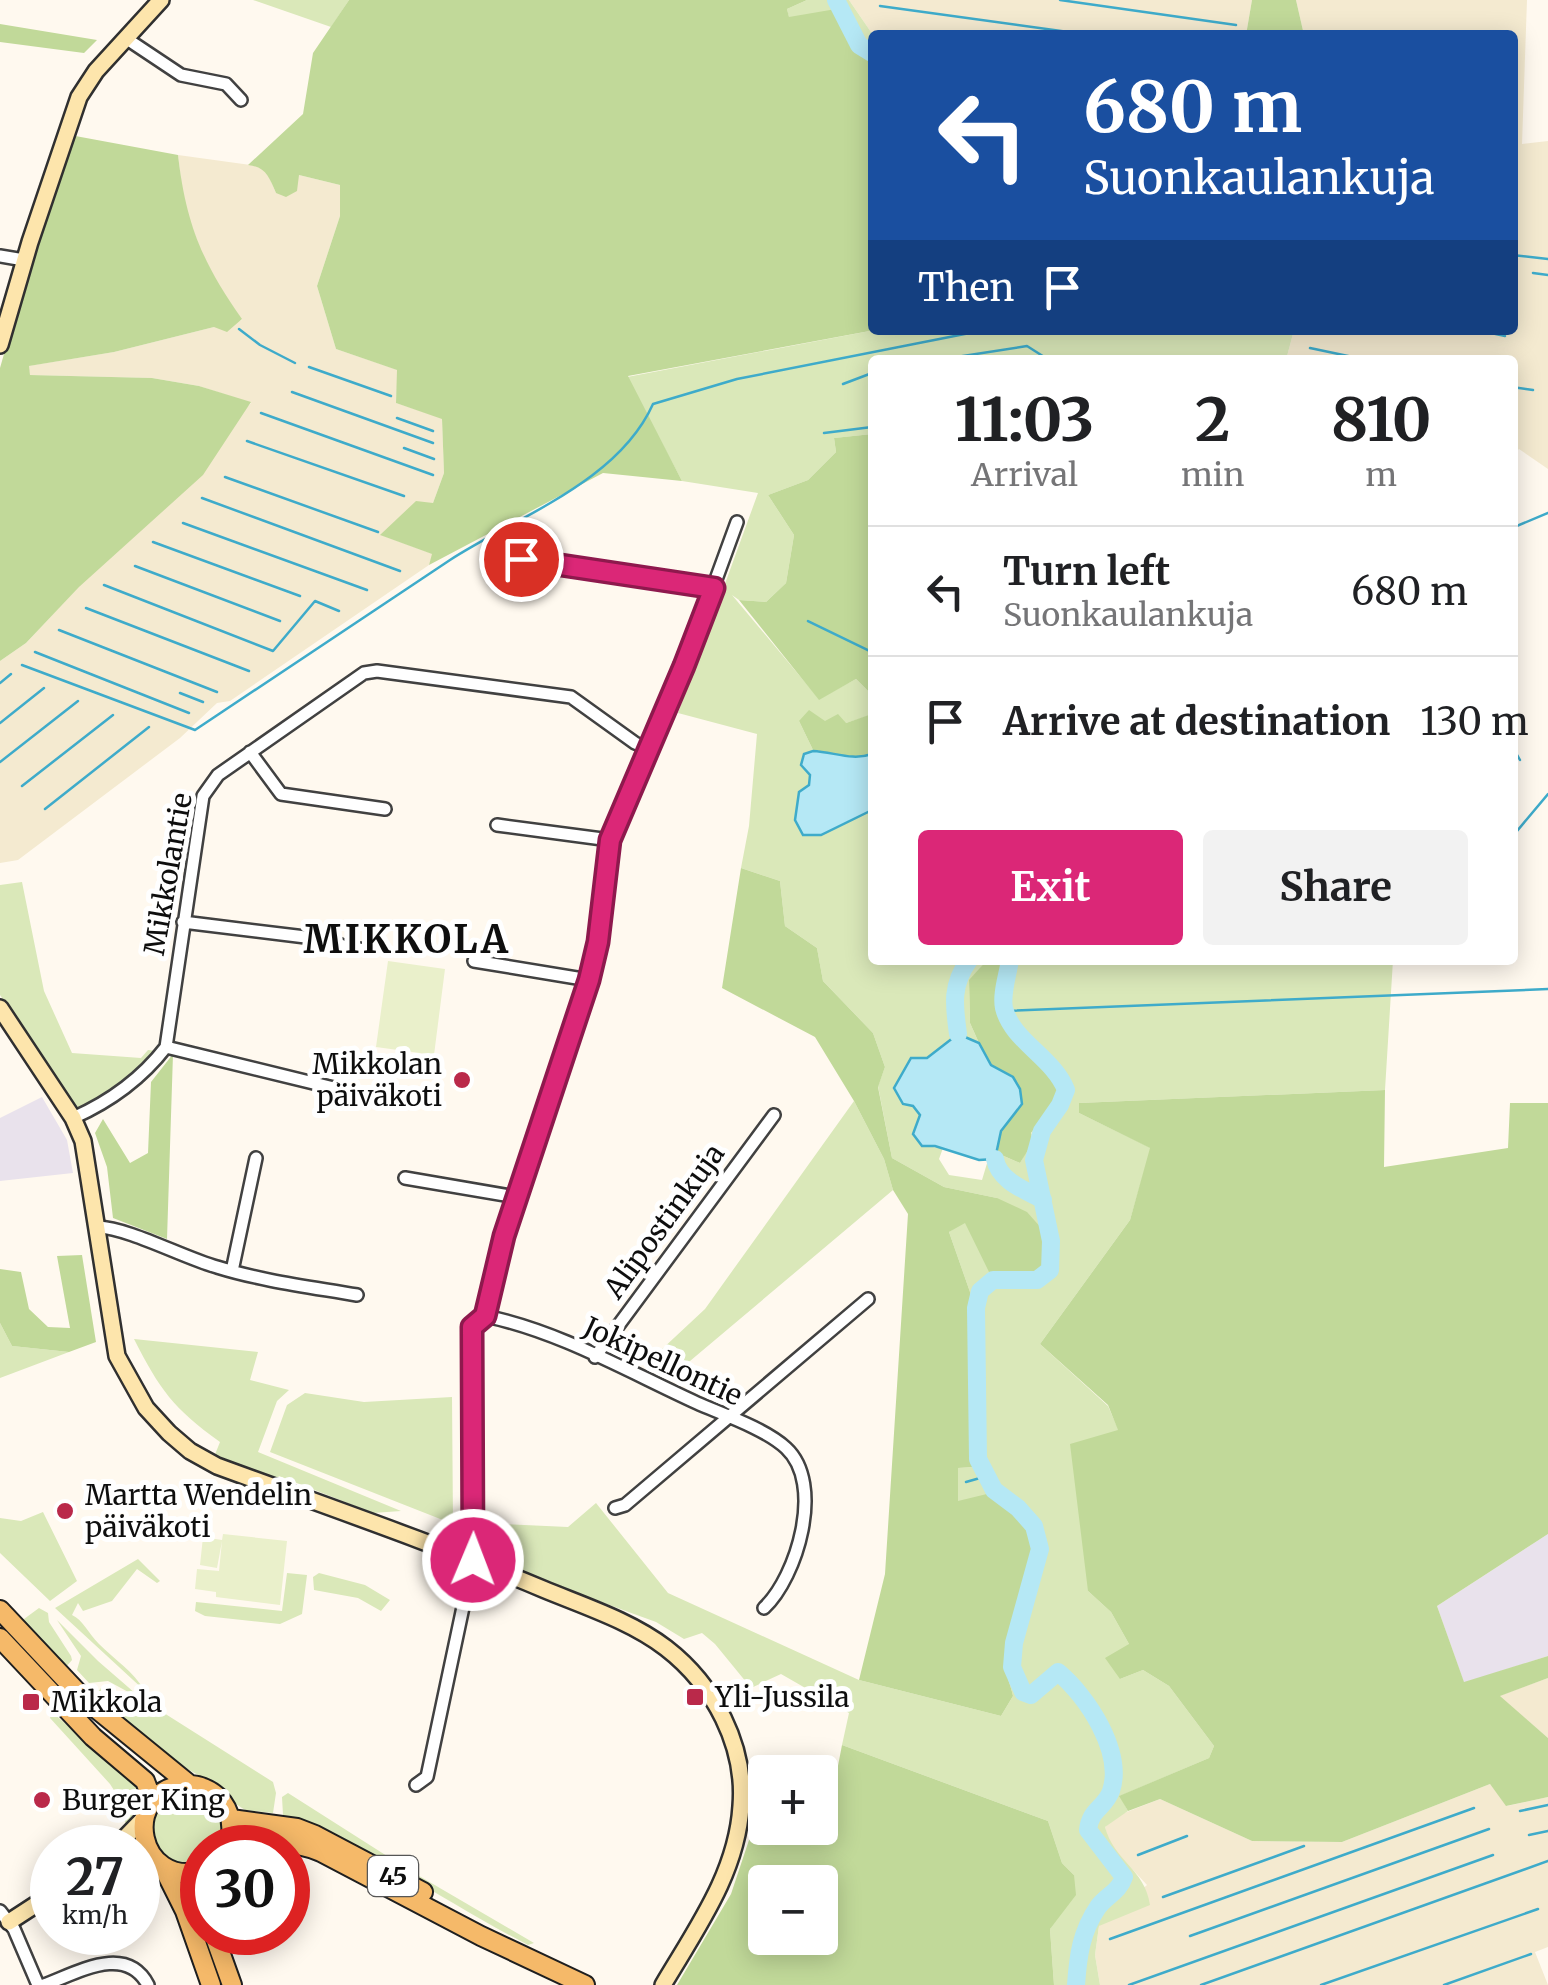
<!DOCTYPE html>
<html lang="en">
<head>
<meta charset="utf-8">
<style>
	body { margin:0; font-family:Merriweather,serif; background:#f2f2f2; color:#202124; height:100vh; display:flex; flex-direction:column; font-size:38px; white-space:nowrap }
	* { box-sizing:border-box; margin:0 }
	p { font-size:32px; color:#757577 }
	.icon { flex:none; width:55px; height:55px; fill:none; stroke:currentColor; stroke-width:2; stroke-linecap:round; stroke-linejoin:round }
	.map { position:relative; flex:1; overflow:hidden }
	.panel { position:absolute; left:868px; top:355px; width:650px; height:610px; display:flex; flex-direction:column; background:#fff; border-radius:10px; box-shadow:0 5px 25px #0003 }
	.panel>* { flex:none }
	.banner { position:absolute; left:868px; top:30px; width:650px; height:305px; border-radius:10px; box-shadow:0 5px 25px #0003; background:#1a4fa0; color:#fff; overflow:hidden }
	.controls { position:absolute; left:748px; top:1755px; display:grid; gap:20px }
	.controls a { display:grid; place-items:center; width:90px; height:90px; border-radius:10px; background:#fff; box-shadow:0 5px 25px #0003; font-size:50px }
	.speed { position:absolute; left:30px; top:1825px; display:flex; gap:20px; font-size:50px; font-weight:700; text-align:center }
	.speed>* { display:grid; place-content:center; width:130px; height:130px; border-radius:50%; background:#fff; box-shadow:0 5px 25px #0003; line-height:1 }
	.speed small { font-size:25px; font-weight:400 }
	.speed .limit { border:15px solid #d22; background:#fff; color:#111 }
	.pin { position:absolute; display:grid; place-items:center; width:85px; height:85px; color:#fff; margin:-42px; border:5px solid #fff; border-radius:50%; box-shadow:0 2px 10px #0007 }
	.me { position:absolute; width:110px; margin:-55px; rotate:1deg; stroke-linejoin:round; filter:drop-shadow(0 0 8px #0008) }
	.turn { display:flex; align-items:center; gap:35px; height:210px; padding:0 50px; font-size:45px }
	.turn .icon { width:130px; height:130px; stroke-width:2.5 }
	.turn b { display:block; font-size:70px; line-height:85px }
	.then { display:flex; align-items:center; height:95px; padding:0 50px; background:#0003; gap:20px; font-size:38px }
	.eta { display:flex; justify-content:space-evenly; align-items:center; height:170px; text-align:center }
	.eta b { font-size:60px; font-weight:700; line-height:70px }
	.primary-button { display:flex; gap:20px; margin-top:auto; padding:20px 50px }
	.primary-button a { flex:1; height:115px; border-radius:10px; background:#db2777; color:#fff; font-size:40px; font-weight:700; line-height:115px; text-align:center }
	.primary-button a+a { background:#f2f2f2; color:#202124 }
	ul { padding:0; list-style:none }
	li { display:flex; align-items:center; gap:30px; height:130px; padding:0 50px; border-top:2px solid #e0e0e0 }
	li div { flex:1 }
	li b { display:block; font-size:38px }
	li em { font-style:normal }
	.map>svg:first-child { display:block }
	.industrial { fill:#e9e2ec }
	.farmland { fill:#f4ead0 }
	.green { fill:#dae8b9 }
	.forest { fill:#c1d999; fill-rule:evenodd }
	.pitch { fill:#eaf0cb }
	.water { fill:#b5e8f5; stroke:#3eabca; stroke-width:2.5 }
	.lines { fill:none; stroke-linecap:round; stroke-linejoin:round }
	.stream { stroke:#3eabca; stroke-width:2.5 }
	.river { stroke:#b5e8f5; stroke-width:18 }
	.street-casing { stroke:#414141; stroke-width:16 }
	.secondary-casing { stroke:#303030; stroke-width:20 }
	.primary-casing { stroke:#1f1f1f; stroke-width:22 }
	.street { stroke:#fff; stroke-width:11 }
	.secondary { stroke:#fde5ac; stroke-width:15 }
	.primary { stroke:#f5b969; stroke-width:18 }
	.route-casing { stroke:#8e194d; stroke-width:25 }
	.route { stroke:#db2777; stroke-width:18 }
	.poi-dot { fill:#ba294a; stroke:#fff; stroke-width:4 }
	.labels { text-anchor:middle; stroke-width:10; stroke-linejoin:round; paint-order:stroke }
	.shield { fill:#fff; stroke:#565656; stroke-width:2.5 }
	.shield-label { font-size:25px; font-weight:bold; fill:#0e0e0e }
	.street-label { font-size:28px; fill:#0e0e0e; stroke:#fff }
	.poi-label { font-size:28px; fill:#0e0e0e; stroke:#fff; text-anchor:start }
	.district-label { font-size:38px; font-weight:bold; letter-spacing:2.5px; fill:#0e0e0e; stroke:#fff }
</style>
</head>
<body>
<div class="map">
<svg width="1548" height="1985" viewBox="0 0 1548 1985">
	<rect width="100%" height="100%" fill="#fff9ef"/>
	<path class="industrial" d="M42 1097 67 1140 73 1173 0 1181V1118Z
		M1548 1534V1656L1464 1683 1437 1606Z"/>
	<path class="farmland" d="M849 0H1252L1246 35H873Z
		M1296 0H1527L1522 144 1548 141V469L1519 449 1513 454 1512 360H1286L1294 330H1512V35H1304Z
		M178 155 258 166 267 172 276 193 299 175 340 185V216L317 286 336 349 398 370 396 403 442 418 444 473 433 503 381 535 433 554 429 565 230 701 217 703 180 738 18 860 0 863V661L26 643 251 403 199 386 152 378 30 375 28 366 114 352 242 320 220 288 201 251 184 205Z
		M1548 1678V1738L1499 1696Z
		M1490 1784 1507 1806 1548 1797V1947L1535 1952 1548 1985H1100L1095 1955 1099 1926 1147 1885 1109 1844 1105 1827 1114 1817 1160 1799 1252 1841 1342 1842Z"/>
	<path class="green" d="M253 0H349L331 27Z
		M807 0H849L873 35 872 60 855 51 836 10 789 18 787 9Z
		M875 330H1294L1286 360H872V434L834 438 836 452 808 480 768 495 794 535 786 583 766 602 739 600 732 595 819 699 856 679 872 695V722L868 716 846 723 799 721 813 750 804 755 801 764 810 775 809 785 821 835 872 810V960H987L969 981 970 1023 979 1043 958 1035 927 1058 913 1106 920 1116 913 1134 922 1146 943 1148 939 1159 949 1175 982 1180 988 1160 995 1159 997 1153 1020 1163C1027 1152 1027 1142 1032 1132 1041 1111 1060 1109 1060 1082L999 1013 1005 960H1393L1385 1090 1079 1103V1113L1151 1148 1130 1220 1040 1344 1108 1406 1119 1431 1088 1591 1111 1612 1129 1644 1120 1679 1143 1670 1169 1686 1214 1746 1209 1758 1120 1796 1128 1811 1105 1827C1114 1861 1145 1869 1150 1905L1099 1926 1095 1955 1100 1985H1054L1050 1929 1074 1875 1062 1863 1048 1821 842 1745 849 1713 781 1674 751 1688 715 1644 702 1633 684 1639 656 1622 497 1564 501 1544 480 1538 479 1523 568 1527 596 1503 668 1593 859 1680 1001 1716 1013 1696C1011 1686 1006 1676 1006 1665 1006 1627 1030 1578 1034 1535L958 1502V1468L974 1467 970 1292 949 1232 997 1198 944 1187 892 1158 878 1086 885 1067 873 1033 823 981 817 948 785 926 780 881 741 868 749 826 757 734 678 713 758 493 682 481 627 377Z
		M22 882 44 991 72 1053 141 1058 148 1050 158 1051 99 1101 81 1110 72 1102 0 995V885Z
		M854 1101 884 1159 893 1190 671 1377 645 1365 705 1309Z
		M0 1323 12 1346 69 1352 0 1378Z
		M134 1339 258 1352 250 1380 289 1390 277 1401 258 1452 401 1511 373 1513 279 1476 276 1480 214 1457 220 1442C173 1408 160 1390 134 1339Z
		M305 1393 364 1402 452 1397 453 1524 270 1452 287 1405Z
		M43 1512 77 1581 50 1601 0 1553V1518L21 1521Z
		M138 1559 160 1581 157 1583 137 1569 112 1601 83 1611 78 1603 72 1615C83 1620 88 1633 99 1644 115 1660 133 1671 145 1691L55 1608Z
		M287 1573 307 1575 302 1614 280 1624 205 1616 195 1611 196 1602 282 1611Z
		M319 1573 365 1585 390 1600 381 1611 358 1598 314 1590 313 1577Z
		M39 1608 48 1613 49 1622 71 1656 72 1660 66 1667 25 1625 24 1619Z
		M57 1620 98 1661 143 1700 108 1681 89 1683 77 1670 81 1656Z
		M102 1687 147 1709 156 1708 273 1782 276 1793 273 1813 245 1810 236 1804 223 1789 182 1766 137 1734 94 1696Z
		M52 1712 137 1786 141 1802 126 1825 117 1795 110 1784 50 1718Z
		M186 1792 210 1799 224 1820 221 1847 202 1848V1863C195 1864 186 1867 178 1865 154 1860 143 1826 158 1807 165 1798 176 1795 186 1792Z
		M288 1793 409 1870 534 1943 528 1945C445 1902 371 1848 283 1815L282 1797Z"/>
	<path class="forest" d="M349 0H807L787 9 789 17 836 9 855 50 872 60 875 330 628 376 682 481 603 473 429 565 432 554 380 535 416 501 433 503 444 473 442 419 396 403 397 370 336 349 317 286 340 216V185L299 175 297 191 286 197 276 193C269 177 266 167 248 165L303 114 313 53Z
		M1252 0H1296L1304 35H1246Z
		M0 24 97 40 84 53 0 42Z
		M70 135 178 155C186 224 202 262 242 319L227 332 214 327 114 352 29 366 30 375 152 378 199 386 251 402 203 475 79 587 26 643 0 661V368L32 256 57 192 55 181Z
		M872 434V695L856 679 819 700 739 600 766 602 786 583 794 535 768 495 808 480 836 452 834 438Z
		M809 710 825 721 838 714 846 723 869 715 872 722V754C852 761 834 752 813 750L799 721Z
		M741 868 780 881 785 926 817 948 823 981 873 1033 885 1067 878 1087 892 1158 944 1187 997 1198 1027 1212 1043 1230 1047 1264 1034 1275 990 1274 965 1223 949 1232 970 1292 974 1467 958 1468V1501L991 1493C1005 1504 1023 1514 1031 1530 1044 1557 1006 1631 1006 1666 1006 1676 1011 1686 1013 1696L1001 1716 859 1680 885 1574 908 1214 893 1190 884 1159 854 1101 815 1037 722 988Z
		M987 960H1005L999 1013 1060 1083 1062 1091 1031 1133V1145L1020 1163 997 1153 1001 1131 1010 1118 1013 1077 991 1065 979 1043 970 1023 969 980Z
		M173 1054 167 1239 113 1218 107 1167 95 1133 103 1119 130 1163 148 1153 151 1082Z
		M1385 1090 1384 1167 1508 1148 1510 1103H1548V1534L1437 1606 1464 1682 1548 1656V1678L1500 1696 1548 1738V1797L1506 1806 1490 1784 1342 1842 1252 1841 1160 1799 1128 1811 1119 1796 1209 1758 1214 1746 1169 1686 1143 1670 1120 1679 1105 1658 1129 1644 1111 1612 1088 1591 1070 1444 1118 1430 1108 1405 1040 1344 1130 1220 1150 1148 1079 1113V1103Z
		M82 1255 96 1342 69 1352 12 1346 0 1323V1269L21 1272 29 1309 48 1327 70 1328 57 1256Z
		M842 1745 1048 1821 1062 1863 1074 1875 1076 1895 1050 1929 1054 1985H677L731 1894 751 1834 825 1833ZM765 1882H820V1938H765Z"/>
	<path class="pitch" d="M388 961 445 969 434 1055 376 1047Z
		M223 1534 287 1541 280 1605 216 1597V1592L195 1589 197 1569 219 1571 222 1541 217 1568 200 1565 203 1537 222 1540Z"/>
	<path class="water" d="M813 751C834 752 852 761 872 754V810L821 835H803L795 820 799 792 809 785 810 775 801 765 804 754Z
		M958 1034 979 1043 991 1065 1013 1077 1020 1089 1022 1104 1001 1131 995 1159 979 1160 935 1146H922L913 1134 920 1115 913 1106 903 1104 894 1088 911 1058H927Z"/>
	<g class="lines">
		<path class="stream" d="M1060 0 1236 25
			M880 6 1090 35
			M1392 34 1398 35
			M1512 63 1513 64
			M1512 255 1548 259
			M1533 273 1548 275
			M1512 301H1514
			M239 329 260 345 295 363
			M1477 330 1505 336
			M1310 348 1367 360
			M937 360 1027 346 1049 360
			M309 367 391 396
			M843 384 872 373
			M1512 387 1533 390
			M292 392 433 443
			M261 413 433 475
			M397 418 433 431
			M824 433 872 427
			M247 441 404 496
			M404 448 434 459
			M225 477 378 532
			M202 498 400 571
			M183 523 367 590
			M1512 528 1548 513
			M153 542 300 596
			M135 566 280 621
			M104 585 273 651 315 601 339 611
			M86 608 249 671
			M808 621 872 652
			M59 630 217 692
			M35 652 189 713
			M22 665 195 730C280 673 365 616 450 560 518 516 618 482 653 404L737 379 985 330
			M0 683 11 674
			M180 693 203 702
			M0 723 44 688
			M1512 746 1520 760
			M0 762 78 701
			M22 786 113 715
			M45 809 149 727
			M1512 837 1548 794
			M1006 1011 1548 989
			M966 1482 987 1476
			M1520 1811 1548 1805
			M1529 1835 1548 1831
			M1138 1855 1187 1836
			M1163 1897 1304 1846
			M1190 1936 1489 1829
			M1110 1939 1474 1808
			M1129 1985 1493 1855
			M1201 1985 1548 1861
			M1321 1985 1538 1909
			M1444 1985 1531 1954"/>
		<path class="river" d="M836 0 859 45 872 53
			M1010 960C1008 974 1001 994 1004 1008 1012 1041 1054 1058 1066 1090L1060 1105 1042 1131 1034 1160 1051 1241 1050 1270 1037 1280H993L980 1291 976 1308 978 1459 994 1490 1018 1508 1034 1526 1040 1549 1014 1643 1012 1667 1023 1692 1031 1695 1058 1672C1087 1696 1124 1752 1111 1791 1105 1808 1090 1809 1088 1830L1124 1877C1119 1892 1107 1895 1098 1907 1081 1932 1078 1956 1076 1985
			M958 1034C954 1005 951 985 969 960
			M995 1159C999 1181 1025 1190 1043 1200"/>
		<g class="street-casing">
			<path id="street" d="M127 39 181 75 226 84 241 100
				M0 256 24 260
				M521 559 714 588
				M250 752 281 794 385 809
				M497 825 610 840
				M183 922 330 940 349 949H360
				M474 961 589 980
				M166 1047 342 1090
				M73 1118C109 1102 142 1078 166 1047L203 796 218 775 364 673 377 671 571 697 635 743 649 749
				M405 1178 516 1197
				M98 1227C129 1228 184 1258 217 1267 262 1281 311 1287 357 1295
				M232 1271 256 1158
				M485 1316C559 1331 629 1372 697 1403 722 1414 766 1429 786 1448 825 1484 797 1577 764 1608
				M595 1357 774 1115
				M615 1508 625 1505 868 1299
				M416 1785 427 1777 473 1560 472 1327 485 1316 516 1197 589 980 598 942 610 840 684 667 737 522
				M0 1911 14 1929 38 1985
				M44 1985C77 1973 126 1943 148 1985"/>
		</g>
		<g class="secondary-casing">
			<path id="secondary" d="M0 345 30 242 79 97 96 71 161 0
				M0 1008 73 1118 83 1141 117 1356 146 1408 169 1433 190 1451 217 1466C326 1506 436 1544 543 1589 584 1606 631 1621 666 1648 714 1685 746 1746 741 1806 737 1873 696 1929 663 1985
				M115 1848 145 1817
				M9 1922 52 1894"/>
		</g>
		<g class="primary-casing">
			<path id="primary" d="M0 1610 82 1697 190 1785
				M0 1638 93 1737 145 1781 153 1802
				M231 1819 297 1828 315 1835 423 1892
				M248 1848C274 1840 297 1842 321 1852L481 1936 585 1985
				M163 1867 185 1911 211 1985
				M202 1871C138 1888 120 1794 182 1785 195 1784 208 1788 218 1797 232 1811 234 1830 228 1848
				M202 1871V1899
				M213 1932 232 1985"/>
		</g>
		<use href="#street" class="street"/>
		<use href="#secondary" class="secondary"/>
		<use href="#primary" class="primary"/>
	</g>
	<g class="lines">
		<g class="route-casing">
			<path id="route" d="M473 1560 472 1327 485 1316 504 1236 589 980 598 942 610 840 684 666 714 588 521 559"/>
		</g>
		<use href="#route" class="route"/>
	</g>
	<g class="poi-dot">
		<circle cx="462" cy="1080" r="10"/>
		<circle cx="65" cy="1511" r="10"/>
		<rect x="685" y="1687" width="20" height="20" rx="5"/>
		<rect x="21" y="1692" width="20" height="20" rx="5"/>
		<circle cx="42" cy="1800" r="10"/>
	</g>
	<g class="labels">
		<rect class="shield" x="368" y="1856" width="50" height="40" rx="8"/>
		<g class="shield-label">
			<text x="393" y="1885">45</text>
		</g>
		<g class="street-label">
			<text transform="translate(168 874) rotate(-80)" y="10">Mikkolantie</text>
			<text transform="translate(664 1221) rotate(-54)" y="10">Alipostinkuja</text>
			<text transform="translate(663 1361) rotate(25)" y="10">Jokipellontie</text>
		</g>
		<g class="poi-label">
			<text x="442" y="1074" text-anchor="end">Mikkolan<tspan x="442" dy="32">päiväkoti</tspan></text>
			<text x="85" y="1505">Martta Wendelin<tspan x="85" dy="32">päiväkoti</tspan></text>
			<text x="715" y="1707">Yli-Jussila</text>
			<text x="51" y="1712">Mikkola</text>
			<text x="62" y="1810">Burger King</text>
		</g>
		<g class="district-label">
			<text x="407" y="953">MIKKOLA</text>
		</g>
	</g>
</svg>
<div class="controls">
<a>+</a>
<a>−</a>
</div>
<div class="speed"><div>27<small>km/h</small></div><div class="limit">30</div></div>
<div class="pin" style="left:521px;top:559px;background:#d93025"><svg class="icon" aria-label="arrive" viewBox="0 0 24 24"><path d="M6 21V4h12l-3 4 3 4H6"/></svg></div>
<svg class="me" style="left:473px;top:1560px" viewBox="-20 -20 40 40"><circle r="17" fill="#db2777" stroke="#fff" stroke-width="3"/><path d="M0-11L8 9 0 5-8 9z" fill="#fff"/></svg>
<div class="banner">
<div class="turn"><svg class="icon" aria-label="left" viewBox="0 0 24 24"><path d="M17 20v-9H6M10 6l-5 5 5 5"/></svg><div><b>680 m</b>Suonkaulankuja</div></div>
<div class="then">Then<svg class="icon" aria-label="arrive" viewBox="0 0 24 24"><path d="M6 21V4h12l-3 4 3 4H6"/></svg></div>
</div>
<section class="panel">
<div class="eta">
<div><b>11:03</b><p>Arrival</p></div>
<div><b>2</b><p>min</p></div>
<div><b>810</b><p>m</p></div>
</div>
<ul>
<li><svg class="icon" aria-label="left" viewBox="0 0 24 24"><path d="M17 20v-9H6M10 6l-5 5 5 5"/></svg><div><b>Turn left</b><p>Suonkaulankuja</p></div><em>680 m</em></li>
<li><svg class="icon" aria-label="arrive" viewBox="0 0 24 24"><path d="M6 21V4h12l-3 4 3 4H6"/></svg><div><b>Arrive at destination</b></div><em>130 m</em></li>
</ul>
<div class="primary-button"><a>Exit</a><a>Share</a></div>
</section>
</div>
</body>
</html>
